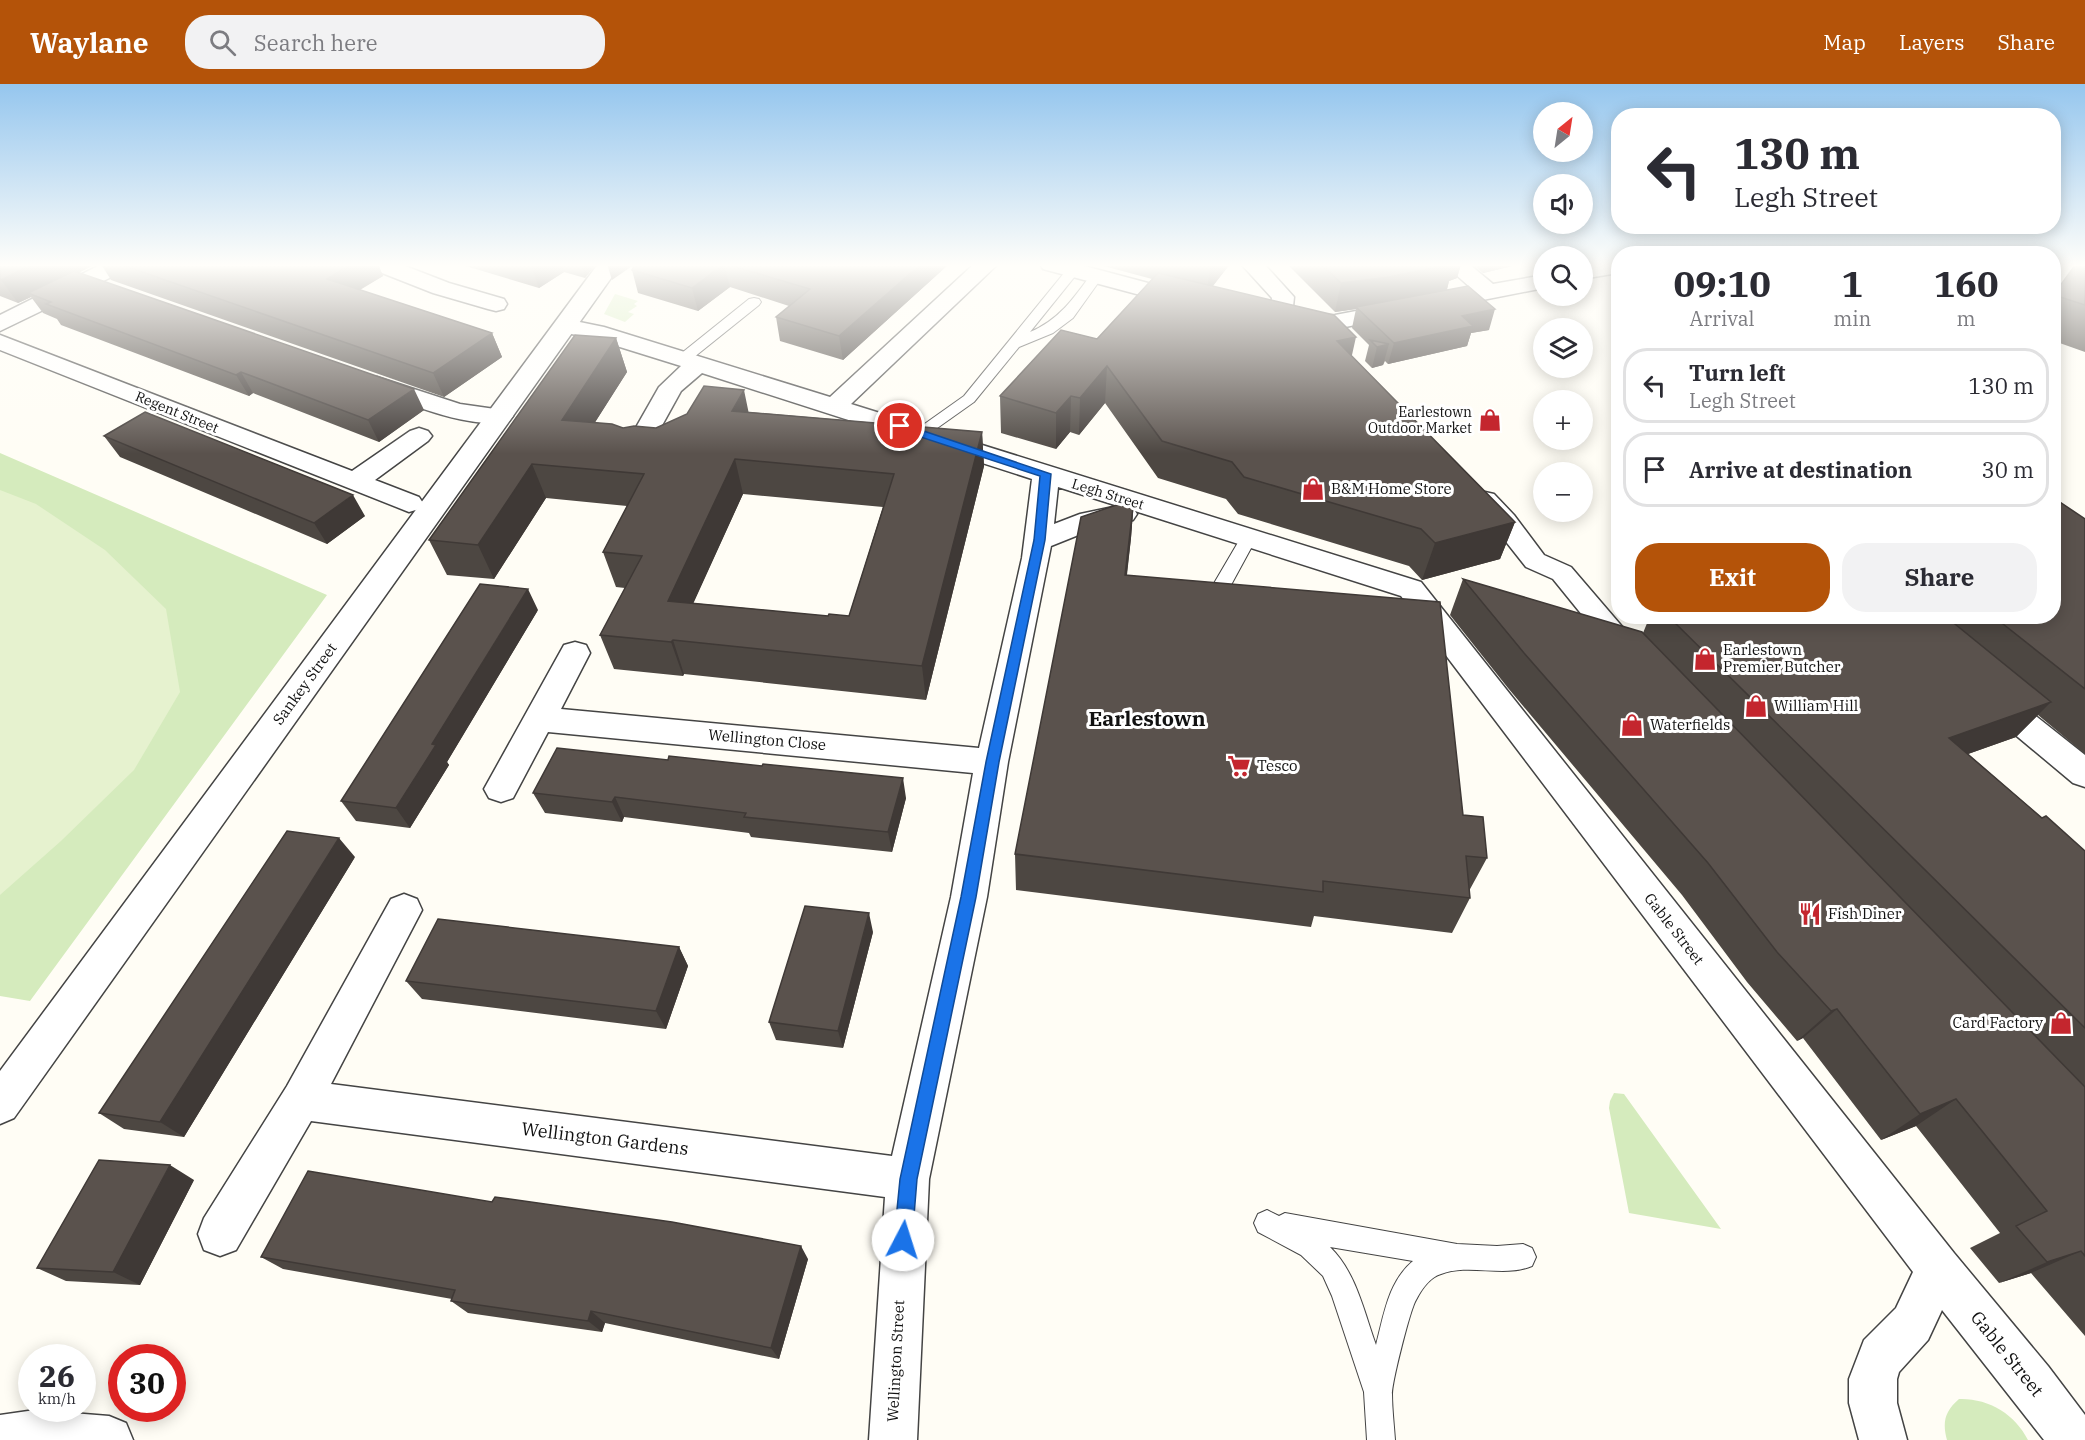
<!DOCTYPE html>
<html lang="en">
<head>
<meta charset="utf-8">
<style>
	body { margin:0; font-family:"IBM Plex Serif",serif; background:#f2f2f3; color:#2b2b33; height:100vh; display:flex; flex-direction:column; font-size:22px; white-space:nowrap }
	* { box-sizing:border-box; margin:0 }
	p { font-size:20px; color:#7c7c81 }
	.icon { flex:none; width:33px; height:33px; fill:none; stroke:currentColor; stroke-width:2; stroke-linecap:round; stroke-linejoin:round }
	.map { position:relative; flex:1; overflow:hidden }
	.side { position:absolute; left:1611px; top:162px; width:450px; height:378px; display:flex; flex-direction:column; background:#fff; border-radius:24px; box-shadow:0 3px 15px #0003 }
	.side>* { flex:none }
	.top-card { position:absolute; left:1611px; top:24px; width:450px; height:126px; border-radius:24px; box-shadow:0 3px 15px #0003; background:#fff; color:#2b2b33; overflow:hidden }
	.needle { width:39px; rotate:30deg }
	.fabs { position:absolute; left:1533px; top:18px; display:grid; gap:12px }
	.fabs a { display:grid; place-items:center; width:60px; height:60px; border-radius:50%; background:#fff; box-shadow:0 3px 15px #0003; font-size:30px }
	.speed { position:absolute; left:18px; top:1260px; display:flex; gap:12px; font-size:30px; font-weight:700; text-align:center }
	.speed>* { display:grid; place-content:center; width:78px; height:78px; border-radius:50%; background:#fff; box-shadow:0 3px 15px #0003; line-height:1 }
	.speed small { font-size:15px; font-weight:400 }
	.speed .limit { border:9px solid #d22; background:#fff; color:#111 }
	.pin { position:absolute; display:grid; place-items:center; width:51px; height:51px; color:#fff; margin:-26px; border:3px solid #fff; border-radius:50%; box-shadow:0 2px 6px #0007 }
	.me { position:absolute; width:66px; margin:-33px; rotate:5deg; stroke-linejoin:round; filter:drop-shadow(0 0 4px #0008) }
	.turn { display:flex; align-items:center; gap:21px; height:126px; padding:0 24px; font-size:27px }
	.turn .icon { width:78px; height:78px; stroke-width:2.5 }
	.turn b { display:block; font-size:42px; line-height:51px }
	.eta { display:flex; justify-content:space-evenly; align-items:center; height:102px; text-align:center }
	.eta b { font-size:36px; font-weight:700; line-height:42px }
	.primary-button { display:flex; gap:12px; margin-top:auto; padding:12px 24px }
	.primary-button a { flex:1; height:69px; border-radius:24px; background:#b45309; color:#fff; font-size:24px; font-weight:700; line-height:69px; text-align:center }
	.primary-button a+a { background:#f2f2f3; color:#2b2b33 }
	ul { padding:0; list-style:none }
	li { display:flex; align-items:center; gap:18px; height:75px; margin:0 12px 9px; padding:0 12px; border:3px solid #e1e1e2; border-radius:24px }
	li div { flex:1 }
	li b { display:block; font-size:22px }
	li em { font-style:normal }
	header { display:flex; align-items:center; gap:36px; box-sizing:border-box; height:84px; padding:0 30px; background:#b45309; color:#fff }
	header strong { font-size:28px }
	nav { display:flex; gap:33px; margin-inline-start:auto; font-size:21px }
	.search { width:420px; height:54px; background:#f2f2f3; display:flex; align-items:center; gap:15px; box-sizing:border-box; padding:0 21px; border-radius:24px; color:#7c7c81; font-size:22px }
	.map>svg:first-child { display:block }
	.green { fill:#d5ebbd }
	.pitch { fill:#e6f2cf }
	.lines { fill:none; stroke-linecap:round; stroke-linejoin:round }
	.service-casing { stroke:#444; stroke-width:2 }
	.pedestrian-casing { stroke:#444; stroke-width:3 }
	.minor-casing { stroke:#444; stroke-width:3 }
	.tertiary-casing { stroke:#444; stroke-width:3 }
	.service { fill:#fff; fill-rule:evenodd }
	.pedestrian { fill:#fff; fill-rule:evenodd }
	.minor { fill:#fff; fill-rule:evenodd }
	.tertiary { fill:#fff; fill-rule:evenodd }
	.wall { fill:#4d4742; fill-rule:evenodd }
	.shaded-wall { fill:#3f3936 }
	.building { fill:#5a524d; stroke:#3f3936; stroke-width:1.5; fill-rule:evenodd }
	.route { fill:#1a73e8; stroke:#114b97; stroke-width:1.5 }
	.labels { text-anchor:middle; stroke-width:6; stroke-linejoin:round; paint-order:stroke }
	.far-street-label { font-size:14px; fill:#111; stroke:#fff }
	.far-poi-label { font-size:14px; fill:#111; stroke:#fff; text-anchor:end }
	.poi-label { font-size:15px; fill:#111; stroke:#fff; text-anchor:start }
	.street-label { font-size:15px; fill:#111; stroke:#fff }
	.near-street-label { font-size:18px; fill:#111; stroke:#fff }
	.district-label { font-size:21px; font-weight:bold; fill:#111; stroke:#fff }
</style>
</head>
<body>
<header>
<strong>Waylane</strong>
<div class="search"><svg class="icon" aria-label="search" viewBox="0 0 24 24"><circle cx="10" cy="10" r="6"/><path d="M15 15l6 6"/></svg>Search here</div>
<nav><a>Map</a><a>Layers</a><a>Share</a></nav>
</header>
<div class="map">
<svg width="2085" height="1356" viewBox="0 0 2085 1356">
	<rect width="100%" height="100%" fill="#fffdf5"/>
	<path class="green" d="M615 210 638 217 634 220 637 222 628 228 634 230 625 238 604 230Z
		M0 369 327 511 30 917 0 912Z
		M1614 1009 1624 1010 1721 1145 1629 1129 1609 1024 1610 1017Z
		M1959 1315C1988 1314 2015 1330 2028 1356H1947C1942 1338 1945 1327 1959 1315Z"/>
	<path class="pitch" d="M0 406 36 420 105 466 166 525 180 608 134 686 61 757 0 811Z"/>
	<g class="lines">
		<g class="service-casing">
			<path id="service" d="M1074 182 1080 186 1030 248C1059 236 1074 214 1092 189H1102L1103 192 1073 234 1053 249 1019 263 974 318 926 352H916L913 349 916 346 964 312 1069 183Z
				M754 214 759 215 761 218 759 221 688 278H678L676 275 678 272 749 215Z
				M1248 450 1254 451 1256 455 1231 501 1228 505H1216L1213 501 1240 455 1242 451Z
				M1267 1126 1279 1132 1285 1129 1457 1160 1497 1162 1523 1160 1532 1164 1536 1173 1532 1182C1503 1194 1470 1179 1441 1190 1430 1193 1421 1206 1416 1216 1410 1226 1392 1298 1392 1310 1392 1325 1394 1341 1395 1356H1367L1364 1308 1332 1212 1323 1192 1301 1171 1258 1148 1254 1139 1258 1130ZM1330 1163 1413 1177C1388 1198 1384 1231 1376 1261 1364 1228 1356 1188 1330 1163Z"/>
		</g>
		<g class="pedestrian-casing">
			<path id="pedestrian" d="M1485 408 1494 410 1514 431 1544 471 1571 483 1637 560 1641 567 1637 574 1627 577 1617 574 1553 495 1526 483 1473 416 1476 410Z"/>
		</g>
		<g class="minor-casing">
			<path id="minor" d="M102 180H131L128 185 0 247V231Z
				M369 180H400L449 199 504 215 507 220 504 225 496 227 488 225 433 209 372 185Z
				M974 180H998L851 320 1421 498 1954 1169 2048 1282 2085 1331V1356H2044L1942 1226 1928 1256 1899 1288 1897 1295V1319L1907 1356H1859L1849 1319V1295L1864 1256 1896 1224 1913 1188 1401 512 1135 427 1137 430 1133 436 1096 444 1051 462 1008 678 987 813 929 1095 917 1356H869L885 1113 311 1037 236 1166 220 1172 204 1166 198 1150 204 1134 287 1002 391 815 404 810 417 815 422 826 331 1000 892 1072 951 813 973 689 548 648 513 714 501 718 489 714 484 705 564 561 575 558 586 561 590 569 561 625 979 664 1022 474 1032 395 702 289 681 307 644 374 635 376 626 374 622 368 659 303 681 282 591 254 557 247 554 242 557 237 565 235 604 243 830 313ZM1058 403 1118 422 1080 430 1054 440Z
				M1040 180H1077L1193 211 1196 216 1193 221 1185 223 1043 185Z
				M1241 180H1264L1294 213 1292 232 1335 231 1472 205 1444 180H1469L1493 200 1544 191V204L1335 245 1298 244 1288 240 1280 242 1272 240 1269 235 1272 214Z
				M1595 180H1618V189L1582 195V182Z
				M0 251 352 387 410 347 419 344 428 347 432 352 428 357 375 396 419 413 423 419 419 425 409 428 0 266Z
				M377 293 460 320 509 327 513 332 509 337C470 347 406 318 368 305L365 300 368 295Z
				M1993 603 2004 607 2085 671V703L2073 699 1982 623 1977 615 1982 607Z"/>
		</g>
		<g class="tertiary-casing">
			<path id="tertiary" d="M598 180H621L14 1034 0 1040V987Z
				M35 1326 109 1332 126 1339 133 1356H0V1331Z"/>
		</g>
		<use href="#service" class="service"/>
		<use href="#pedestrian" class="pedestrian"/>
		<use href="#minor" class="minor"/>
		<use href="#tertiary" class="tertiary"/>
	</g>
	<path class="wall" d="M0 180 79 189 424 326 379 358 253 309 249 312 61 241 57 235 43 229 31 213 18 219 0 212Z
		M101 180H378L383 192 360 206 492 249 502 273 444 313 111 196Z
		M459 180H596L585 194 564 188 539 204Z
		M635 180H949L843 276 780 257 776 233 789 222 730 203 698 227 638 209 632 186Z
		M1100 180H1230L1213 202 1352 272 1515 438 1500 475 1422 496 1409 482 1238 430 1226 415 1158 394 1105 319 1079 351 1070 348 1056 365 1001 349 1000 312 1097 255 1152 195 1100 181Z
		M1287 180H1461L1457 194 1449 197 1447 206 1489 246 1471 249 1467 262 1388 280 1385 277 1383 281 1372 284 1365 277 1369 261 1352 244 1356 225 1335 228Z
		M1472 180H1521L1483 189Z
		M2085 180V268L2054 257V210Z
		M616 254 627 288 595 338 623 344H656L749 328 982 348 984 382 926 616 684 590 683 592 614 585 600 551 625 504 616 503 603 468 627 422 546 414 494 495 447 491 429 456ZM743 410 883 423 849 532H828L693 519Z
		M104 352 365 432 327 460 120 373Z
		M1134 415 1131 454 1127 491 1463 731 1487 774 1469 807 1470 814 1452 849 1314 832 1311 843 1016 806 1015 770Z
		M2085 435V670L2038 631 2016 653 1968 670 2042 734 2085 767V1252L2031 1189 1999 1199 1970 1164 2000 1149 1916 1042 1881 1056 1803 954 1797 957 1747 898 1682 811 1508 604 1450 531 1463 495 1643 549 1650 532H2054Z
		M538 526 447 678 449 681 410 744 356 737 341 717Z
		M533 709 906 714 892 768 751 753 749 749 624 733 622 738 545 729Z
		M355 773 184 1053 124 1045 99 1029Z
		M873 848 843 964 776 956 769 938Z
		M679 863 688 882 666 945 422 915 406 897Z
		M194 1096 140 1201 66 1197 37 1184Z
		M261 1173 808 1175 779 1275 605 1239 602 1248 468 1229 451 1217 452 1215 283 1185Z"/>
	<path class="shaded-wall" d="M33 180H96L35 211 28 209 31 213 18 219 1 196Z
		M351 180H378L383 192 338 218 327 195Z
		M532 180H562L564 188 539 204 531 181Z
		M581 180H596L585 194Z
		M607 180H635L612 196Z
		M724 180 730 203 698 227 692 204Z
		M921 180H949L843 276 839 252Z
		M1230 180 1207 209 1210 181Z
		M1442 180H1461L1457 194 1449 197 1446 208 1356 223V225L1335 228 1341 199Z
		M1485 180H1521L1483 189Z
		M1495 225 1489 246 1471 249 1467 262 1388 280 1394 259 1462 232Z
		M492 249 502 273 444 313 433 289Z
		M1356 253 1348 289 1337 257Z
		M616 254 627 288 575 370 562 336Z
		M1389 260 1383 281 1372 284 1377 263Z
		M1107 282 1105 319 1079 351 1080 314Z
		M241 288 253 309 249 312 236 291Z
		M414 305 424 326 379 358 368 336Z
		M744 306 751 340 732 327Z
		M1071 312 1070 348 1056 365V329Z
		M982 348 984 382 926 616 922 582Z
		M735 375 743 410 679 551 668 517Z
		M532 380 546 414 494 495 478 461Z
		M353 411 365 432 327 460 314 439Z
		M1134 415 1131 454 1122 530 1125 491Z
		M1515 438 1500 475 1422 496 1435 459Z
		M528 505 538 526 447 678 449 681 410 744 396 724 432 660Z
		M673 556 684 590 683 592 671 558Z
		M2051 618 2016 653 1917 688 1949 654Z
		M903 694 906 714 892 768 888 748Z
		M615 713 624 733 622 738 612 718Z
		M339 754 355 773 184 1053 160 1038Z
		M869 829 873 848 843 964 838 947Z
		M679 863 688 882 666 945 656 927Z
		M1837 925 1803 954 1797 957 1831 927Z
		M1956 1015 1916 1042 1881 1056 1920 1030Z
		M170 1081 194 1096 140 1201 113 1188Z
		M801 1162 808 1175 779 1275 771 1264Z
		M2081 1167 2031 1189 1999 1199 2047 1178Z
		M591 1227 605 1239 602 1248 588 1237Z"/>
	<path class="building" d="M0 180H33L1 196 0 195Z
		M119 180H351L327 195 492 249 433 289Z
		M635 180H724L692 204 632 186Z
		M726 180H921L839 252 776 233 810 205Z
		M1321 180H1451L1389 193 1341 199Z
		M2076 180H2085V221L2054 211V210Z
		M74 187 414 305 368 336 241 288 236 291 46 220 51 218 28 209Z
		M1158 189 1334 231 1356 253 1337 257 1515 438 1435 459 1421 445 1244 393 1232 378 1162 357 1107 282 1080 314 1071 312 1056 329 1000 312 1061 246 1097 255Z
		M1468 202 1495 225 1462 232 1473 242 1394 259 1356 223Z
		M575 251 616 254 562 336 612 340 623 344 634 342 656 344 687 330 704 302 744 306 732 327 982 348 922 582 673 556 671 558 600 551 642 472 603 468 644 390 532 380 478 461 429 456ZM735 375 894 390 849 532 829 530 828 532 668 517Z
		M1370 256 1389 260 1377 263Z
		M145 328 353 411 314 439 104 352Z
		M2054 414 2085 435V605L1993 532H2054Z
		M1134 415 1125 491 1440 518 1463 731 1483 733 1487 774 1466 772 1470 814 1323 797V808L1015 770 1081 433Z
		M1463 495 1642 548 2085 1003V1172L2081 1167 2047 1178 2016 1142 2047 1127 1956 1015 1920 1030 1837 925 1831 927 1777 868 1708 779 1524 569Z
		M480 500 528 505 432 660 436 661 396 724 341 717Z
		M1668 532H1945L2051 618 1949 654 2042 734 2046 732 2085 767V944Z
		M557 664 668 676 669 672 762 682 763 680 903 694 888 748 744 733 746 729 615 713 612 718 533 709Z
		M287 747 339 754 160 1038 99 1029Z
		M805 822 869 829 838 947 769 938Z
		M438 835 679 863 656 927 406 897Z
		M99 1076 170 1081 113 1188 37 1184Z
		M308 1087 492 1118 495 1113 672 1138 801 1162 771 1264 591 1227 588 1237 451 1217 455 1206 261 1173Z"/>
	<linearGradient id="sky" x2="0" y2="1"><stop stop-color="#95c6ee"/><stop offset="0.49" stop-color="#fffefa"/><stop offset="1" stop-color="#fffefa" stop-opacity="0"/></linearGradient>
	<rect width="2085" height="370" fill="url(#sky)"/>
	<path class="route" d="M900 339 1051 390 1045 456 999 678 976 813 917 1095 912 1156 909 1163 903 1165 896 1163 894 1156 900 1095 961 813 986 678 1034 456 1040 392 896 345 895 342Z"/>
	<defs>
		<g id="shop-bare" transform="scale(1.8)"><path d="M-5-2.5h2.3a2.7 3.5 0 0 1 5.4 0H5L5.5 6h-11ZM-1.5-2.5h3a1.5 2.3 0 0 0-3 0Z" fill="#c4262e" stroke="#fff" stroke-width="2.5" paint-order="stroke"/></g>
		<g id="supermarket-bare" transform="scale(1.8)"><path d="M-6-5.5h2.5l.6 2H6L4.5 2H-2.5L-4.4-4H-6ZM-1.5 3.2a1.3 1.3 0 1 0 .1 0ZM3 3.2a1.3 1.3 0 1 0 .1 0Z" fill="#c4262e" stroke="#fff" stroke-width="2.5" paint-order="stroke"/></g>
		<g id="restaurant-bare" transform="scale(1.8)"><path d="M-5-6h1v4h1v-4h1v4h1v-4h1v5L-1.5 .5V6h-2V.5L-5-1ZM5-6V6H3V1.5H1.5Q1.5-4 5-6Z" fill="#c4262e" stroke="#fff" stroke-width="2.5" paint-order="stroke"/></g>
	</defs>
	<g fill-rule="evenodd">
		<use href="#shop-bare" x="1490" y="336"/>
		<use href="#shop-bare" x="1313" y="405"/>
		<use href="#shop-bare" x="1705" y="575"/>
		<use href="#shop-bare" x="1756" y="622"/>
		<use href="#shop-bare" x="1632" y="641"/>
		<use href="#supermarket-bare" x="1239" y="682"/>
		<use href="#restaurant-bare" x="1810" y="830"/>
		<use href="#shop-bare" x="2061" y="939"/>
	</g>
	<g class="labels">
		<g class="far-street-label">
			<text transform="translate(177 328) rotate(22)" y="5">Regent Street</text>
			<text transform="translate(1108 410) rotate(17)" y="5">Legh Street</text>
		</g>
		<g class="far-poi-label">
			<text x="1472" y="333">Earlestown<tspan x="1472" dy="16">Outdoor Market</tspan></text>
		</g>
		<g class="poi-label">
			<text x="1331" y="410">B&amp;M Home Store</text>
			<text x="1723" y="571">Earlestown<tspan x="1723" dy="17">Premier Butcher</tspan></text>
			<text x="1774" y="627">William Hill</text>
			<text x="1650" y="646">Waterfields</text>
			<text x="1257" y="687">Tesco</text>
			<text x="1828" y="835">Fish Diner</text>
			<text x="2043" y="944" text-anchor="end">Card Factory</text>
		</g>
		<g class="street-label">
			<text transform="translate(305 600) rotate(-54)" y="5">Sankey Street</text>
			<text transform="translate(767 656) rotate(5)" y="5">Wellington Close</text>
			<text transform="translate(1674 845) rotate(52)" y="5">Gable Street</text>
			<text transform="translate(896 1277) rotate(-87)" y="5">Wellington Street</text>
		</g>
		<g class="near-street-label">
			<text transform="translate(605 1055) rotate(7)" y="6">Wellington Gardens</text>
			<text transform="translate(2007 1270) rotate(51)" y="6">Gable Street</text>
		</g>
		<g class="district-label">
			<text x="1147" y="642">Earlestown</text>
		</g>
	</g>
</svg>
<div class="fabs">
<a><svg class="needle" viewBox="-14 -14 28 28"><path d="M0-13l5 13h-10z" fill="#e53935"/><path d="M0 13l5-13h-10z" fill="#7c7c81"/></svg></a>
<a><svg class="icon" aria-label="sound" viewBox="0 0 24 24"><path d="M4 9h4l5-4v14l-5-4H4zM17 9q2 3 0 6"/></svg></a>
<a><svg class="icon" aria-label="search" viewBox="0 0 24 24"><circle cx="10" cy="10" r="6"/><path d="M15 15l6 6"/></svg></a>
<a><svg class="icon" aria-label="layers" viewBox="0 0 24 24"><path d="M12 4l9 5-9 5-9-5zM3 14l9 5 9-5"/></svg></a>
<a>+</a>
<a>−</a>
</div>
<div class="speed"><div>26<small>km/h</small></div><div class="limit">30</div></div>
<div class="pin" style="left:900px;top:342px;background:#d93025"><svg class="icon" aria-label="arrive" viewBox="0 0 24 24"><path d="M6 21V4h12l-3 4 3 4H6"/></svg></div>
<svg class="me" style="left:903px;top:1156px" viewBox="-20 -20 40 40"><circle r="19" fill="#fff"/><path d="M0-13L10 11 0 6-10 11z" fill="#1a73e8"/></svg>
<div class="top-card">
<div class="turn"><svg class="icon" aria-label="left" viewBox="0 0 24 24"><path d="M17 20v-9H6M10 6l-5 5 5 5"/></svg><div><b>130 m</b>Legh Street</div></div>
</div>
<section class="side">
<div class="eta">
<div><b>09:10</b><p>Arrival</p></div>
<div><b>1</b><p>min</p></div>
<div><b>160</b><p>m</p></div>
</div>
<ul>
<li><svg class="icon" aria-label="left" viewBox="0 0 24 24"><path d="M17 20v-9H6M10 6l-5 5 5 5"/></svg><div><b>Turn left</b><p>Legh Street</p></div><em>130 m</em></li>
<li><svg class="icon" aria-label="arrive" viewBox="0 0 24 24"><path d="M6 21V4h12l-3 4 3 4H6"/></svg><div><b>Arrive at destination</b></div><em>30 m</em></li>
</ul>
<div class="primary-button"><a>Exit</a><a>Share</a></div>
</section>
</div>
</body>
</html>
